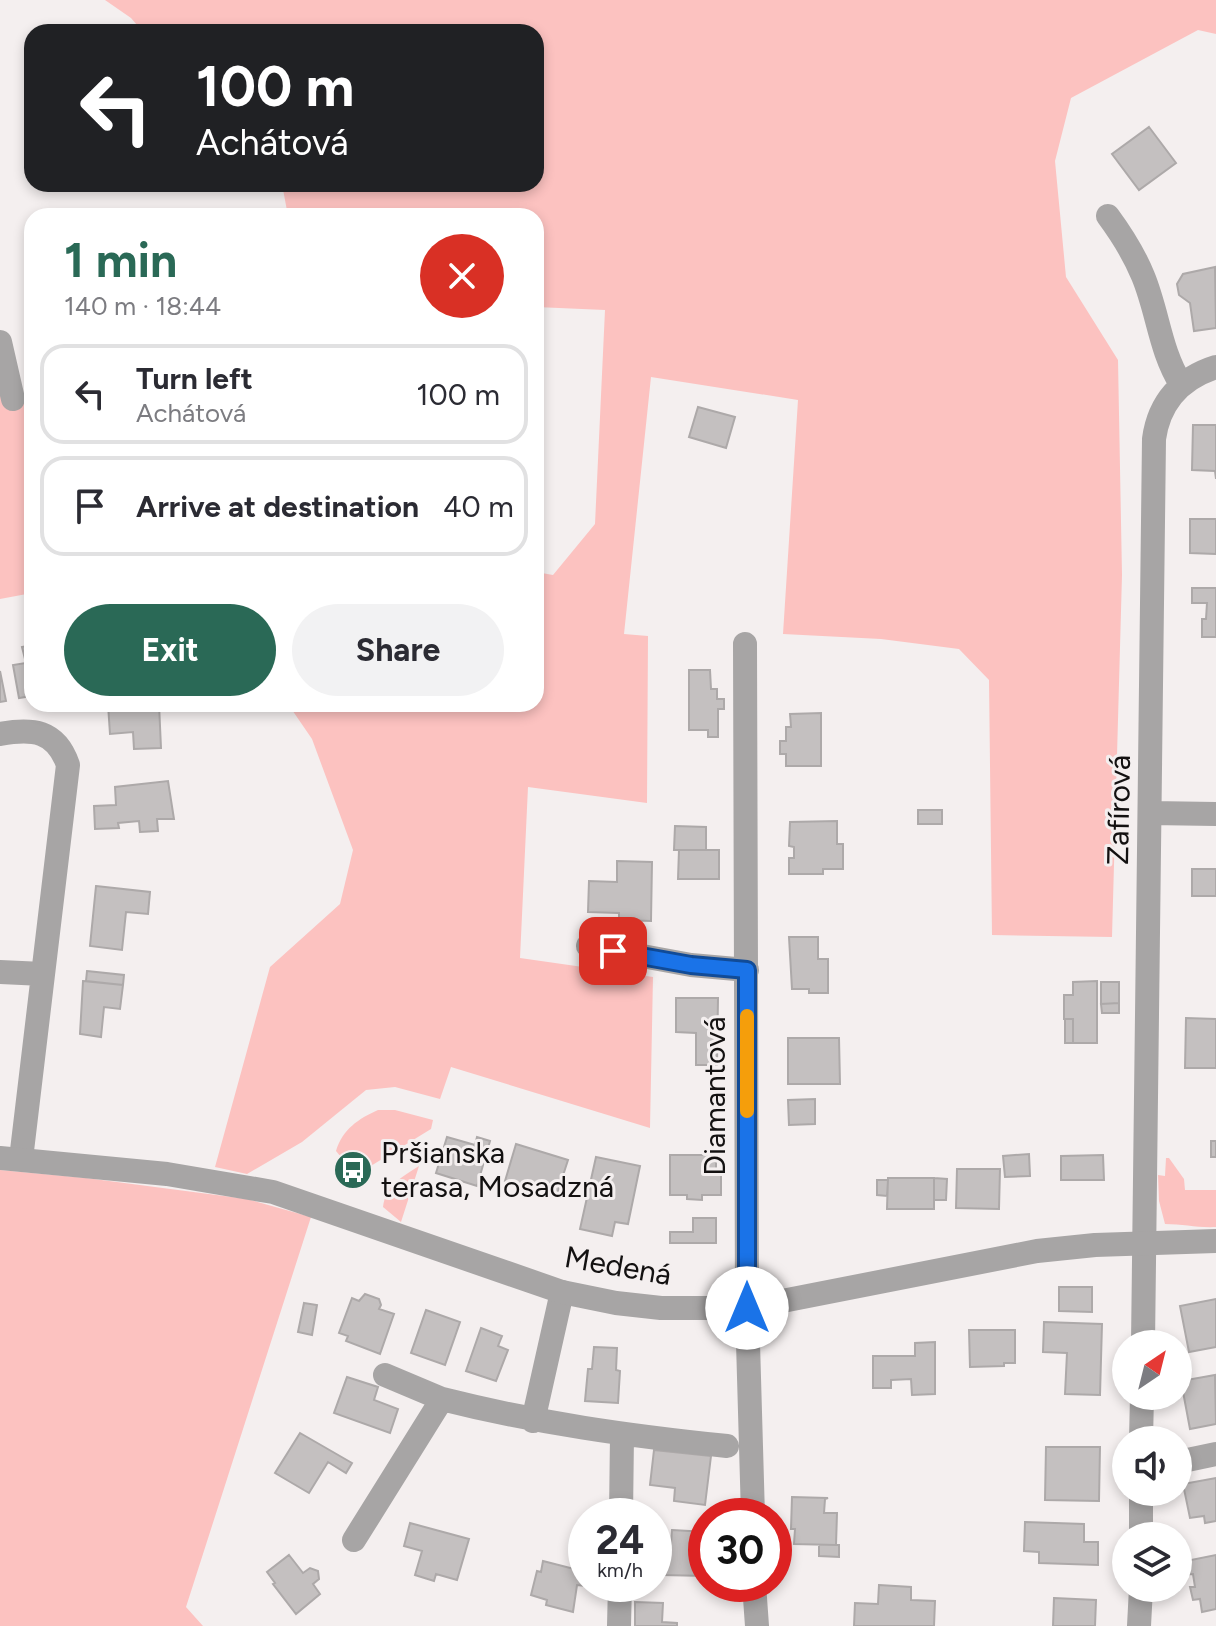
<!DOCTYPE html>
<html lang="en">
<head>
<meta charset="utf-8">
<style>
	body { margin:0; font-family:Figtree,sans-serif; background:#f2f2f3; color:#2b2b33; height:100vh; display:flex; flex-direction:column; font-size:30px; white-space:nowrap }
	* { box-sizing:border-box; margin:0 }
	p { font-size:26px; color:#7c7c81 }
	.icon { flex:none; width:44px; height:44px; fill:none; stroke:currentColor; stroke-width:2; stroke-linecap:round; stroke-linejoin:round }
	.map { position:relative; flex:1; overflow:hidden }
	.drawer { position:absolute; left:24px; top:208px; width:520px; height:504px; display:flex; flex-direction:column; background:#fff; border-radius:24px; box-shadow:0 4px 12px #0003 }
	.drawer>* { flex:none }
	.hud { position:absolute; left:24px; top:24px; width:520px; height:168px; border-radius:24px; box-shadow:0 4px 12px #0003; background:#202124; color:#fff; overflow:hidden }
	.needle { width:52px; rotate:35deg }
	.controls { position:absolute; left:1112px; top:1330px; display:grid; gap:16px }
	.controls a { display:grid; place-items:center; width:80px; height:80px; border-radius:50%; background:#fff; box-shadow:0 4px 12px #0003; font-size:40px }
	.speed { position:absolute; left:568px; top:1498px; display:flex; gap:16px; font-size:40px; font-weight:700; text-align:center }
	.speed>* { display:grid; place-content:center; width:104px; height:104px; border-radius:50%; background:#fff; box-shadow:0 4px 12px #0003; line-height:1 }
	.speed small { font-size:20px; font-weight:400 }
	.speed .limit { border:12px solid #d22; background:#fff; color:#111 }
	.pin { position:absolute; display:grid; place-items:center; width:68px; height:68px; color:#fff; margin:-34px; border-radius:16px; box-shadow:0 4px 12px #0006 }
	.me { position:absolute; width:88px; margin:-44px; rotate:0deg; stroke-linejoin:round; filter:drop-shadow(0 0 6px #0008) }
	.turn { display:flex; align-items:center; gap:28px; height:168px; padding:0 40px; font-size:36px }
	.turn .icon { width:104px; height:104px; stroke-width:2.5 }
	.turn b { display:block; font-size:56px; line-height:68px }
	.round { display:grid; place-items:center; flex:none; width:84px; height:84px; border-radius:42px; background:#f2f2f3 }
	.summary { display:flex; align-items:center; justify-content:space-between; height:136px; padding:0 40px }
	h1 { font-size:48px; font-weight:700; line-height:60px; color:#2a6956 }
	.cta { display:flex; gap:16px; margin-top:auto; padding:16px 40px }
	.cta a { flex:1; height:92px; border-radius:48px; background:#2a6956; color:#fff; font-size:32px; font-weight:700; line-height:92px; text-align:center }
	.cta a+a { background:#f2f2f3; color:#2b2b33 }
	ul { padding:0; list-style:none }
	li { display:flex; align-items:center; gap:24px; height:100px; margin:0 16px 12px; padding:0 24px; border:4px solid #e1e1e2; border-radius:24px }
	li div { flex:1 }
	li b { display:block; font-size:30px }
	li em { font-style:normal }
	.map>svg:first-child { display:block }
	.green { fill:#fcc2c0 }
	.building { fill:#c4c0c0; stroke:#ada9a9; stroke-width:2 }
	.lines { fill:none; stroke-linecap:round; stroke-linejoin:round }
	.minor { stroke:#a7a5a5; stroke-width:24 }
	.tertiary { stroke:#a7a5a5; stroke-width:24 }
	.route-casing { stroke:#114b97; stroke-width:20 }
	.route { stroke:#1a73e8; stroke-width:14 }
	.slow { stroke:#f59e0b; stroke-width:14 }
	.labels { text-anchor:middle; stroke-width:6; stroke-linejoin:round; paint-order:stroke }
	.street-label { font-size:30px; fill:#131111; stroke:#f4efef }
	.poi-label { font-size:30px; fill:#131111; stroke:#f4efef; text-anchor:start }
</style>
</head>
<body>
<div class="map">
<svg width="1216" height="1626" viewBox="0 0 1216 1626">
	<rect width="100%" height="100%" fill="#f4efef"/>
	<path class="green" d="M105 0H1216V34L1198 30 1071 98 1055 161 1066 277 1118 360 1122 575 1112 937 992 935 989 680 959 649 881 639 783 634 798 400 651 377 624 634 648 636 647 803 528 787 520 958 653 977 650 1128 451 1067 440 1099 395 1087 366 1090 302 1142 247 1174 215 1167 270 967 340 904 353 850 312 739 288 704H536V572L553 575 595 524 605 310 536 307V216H288L282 184H536V32H143L131 18Z
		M32 394V593L0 599V396Z
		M378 1110H395L433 1120 431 1129 361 1172 350 1168 336 1151C343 1129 358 1119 378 1110Z
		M1166 1158H1169L1184 1179 1185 1190H1216V1227C1198 1228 1183 1224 1165 1224L1159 1201 1158 1175 1165 1176Z
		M419 1166 401 1222 383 1207C386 1185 402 1177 419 1166Z
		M0 1170 86 1178 247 1199 311 1217 186 1607 203 1626H0Z"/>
	<path class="building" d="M1149 127 1176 163 1139 190 1112 154Z
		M1215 267 1216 328 1194 331 1190 303 1179 295 1177 284 1183 274Z
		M698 407 735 417 726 448 689 437Z
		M1193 425H1216V479L1215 471 1192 470Z
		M1190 519H1216V554L1190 553Z
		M1192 588H1216V637H1202V619H1206L1207 603H1192Z
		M32 645V696L19 698 13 665 26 663 22 647Z
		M689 670H710L711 689H717V699H724V709H718V737H708V730H689Z
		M0 671 6 701 0 702Z
		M108 704H159L161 748 134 749 133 732 110 734Z
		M821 713V766H786V754H780V741H786V727H791L790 714Z
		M168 781 174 819H157L158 831 140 832 139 821 118 823 119 828 95 829 94 806 116 805 115 787Z
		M918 810H942V824H918Z
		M837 821V844H843V869H823V874H789V858H794V847L789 846 790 822Z
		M675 826 706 827V850H674Z
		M679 850H719V879H678Z
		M617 861 652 862 651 921 619 920V913L588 912 589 881 617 882Z
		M1192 869H1216V896H1192Z
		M96 886 150 892 148 914 126 912 122 950 90 946Z
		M789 937H818V959H828V993H809V989H792Z
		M87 971 124 975 123 985 86 981Z
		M83 981 123 985 120 1009 104 1007 101 1037 80 1034Z
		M1097 981V1043H1073V1019H1064V995H1073V982Z
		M1101 982H1119V1003L1101 1004Z
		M676 998H718L717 1065H696V1033L676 1032Z
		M1119 1003V1013H1102L1101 1004Z
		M1186 1018 1216 1019V1068H1185Z
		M1065 1019H1073V1043H1065Z
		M788 1038H839L840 1084H788Z
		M815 1099V1124L789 1125 788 1100Z
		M447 1137 475 1145 477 1137 490 1141 477 1186 436 1173Z
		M1211 1141H1216V1157H1211Z
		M516 1144 568 1160 556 1197 544 1194 545 1190 522 1183 521 1186 505 1181Z
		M1029 1154 1030 1176 1005 1177 1003 1156Z
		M670 1155H716V1175H721V1195H702V1200L687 1199V1195H670Z
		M1103 1155 1104 1180H1061V1156Z
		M596 1157 640 1166 628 1224 615 1222 612 1236 580 1229Z
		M957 1169H1000L999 1209 956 1208Z
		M888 1178H934V1209H887Z
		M934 1178 947 1179 946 1200H934Z
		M877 1180H888L887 1196 877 1195Z
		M693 1218H716V1243H670V1232H693Z
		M1059 1287H1092V1312L1059 1311Z
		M365 1294 379 1299 381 1305 379 1309 394 1314 380 1354 346 1341 348 1336 339 1333 352 1298 359 1301Z
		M1216 1299V1347L1189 1352 1180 1306Z
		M304 1303 317 1305 312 1335 298 1332Z
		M426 1310 460 1322 445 1365 411 1353Z
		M1044 1322 1102 1324 1100 1395 1065 1394 1067 1353 1043 1352Z
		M481 1328 502 1336 498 1346 508 1350 496 1381 466 1371Z
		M969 1330H1015V1363H1004V1366L970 1367Z
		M935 1342V1394L912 1395 911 1379 891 1380V1388H873V1356H915V1343Z
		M594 1347 617 1348 616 1370 620 1371 618 1403 585 1401 588 1369H592Z
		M1215 1375 1216 1424 1190 1429 1181 1381Z
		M347 1377 378 1387 374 1400 398 1409 390 1433 334 1413Z
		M300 1433 352 1463 346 1473 328 1462 309 1493 275 1473Z
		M1046 1447H1100L1099 1501 1045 1500Z
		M654 1450 711 1456 705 1505 674 1501 675 1488 650 1485Z
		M1216 1478V1521L1205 1523 1204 1516 1190 1518 1183 1484Z
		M792 1497 828 1498 825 1499 824 1513H837L836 1545 794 1544 795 1529H791Z
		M1025 1522 1084 1524V1542H1098V1565L1039 1563V1552L1024 1551Z
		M410 1523 469 1539 457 1580 436 1574 434 1581 415 1575 422 1551 404 1546Z
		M672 1530 706 1532V1576L662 1575 663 1544 671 1545Z
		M819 1545H839V1557L819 1556Z
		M289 1555 303 1573 310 1568 318 1571 319 1579 313 1584 320 1594 296 1614 273 1584 275 1583 267 1572Z
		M1216 1555V1609L1202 1612 1200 1599 1193 1600 1190 1587H1195L1193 1574 1183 1575 1181 1562Z
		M543 1561 586 1572 585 1586 577 1585 573 1612 546 1605 547 1600 531 1595 537 1571 541 1572Z
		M879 1585 911 1587V1600L935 1601 934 1626H854L855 1603 878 1604Z
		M1054 1598 1096 1600 1095 1626H1053Z
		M635 1602 663 1603 662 1622 677 1623V1626H635Z"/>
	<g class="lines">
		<path class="minor" d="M1108 216C1122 235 1134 254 1143 276 1158 312 1160 351 1181 384
			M0 342 13 399
			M745 644 747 1308 753 1516
			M0 734C32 728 56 730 68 765L21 1159
			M1151 813 1216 814
			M588 946 691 965 747 970
			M0 972 43 974
			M1143 1344 1154 439C1159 402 1181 378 1216 367
			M385 1375 442 1399
			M533 1421 562 1292
			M1141 1440 1142 1396
			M1178 1462 1216 1454
			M1141 1492V1536
			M621 1516 622 1435
			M354 1540 442 1399C537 1423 630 1436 727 1446
			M754 1584 757 1626
			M619 1626 620 1584
			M1139 1626 1141 1588"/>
		<path class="tertiary" d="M0 1158 167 1174 273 1192 562 1292 616 1303 661 1308H747L1037 1251 1095 1245 1216 1241"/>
	</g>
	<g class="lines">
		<g class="route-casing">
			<path id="route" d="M613 951 691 965 747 970V1308"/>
		</g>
		<use href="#route" class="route"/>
		<path class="slow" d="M747 1016V1111"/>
	</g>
	<defs>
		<g id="bus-disc" transform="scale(2)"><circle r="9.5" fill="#2a6956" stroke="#f4efef"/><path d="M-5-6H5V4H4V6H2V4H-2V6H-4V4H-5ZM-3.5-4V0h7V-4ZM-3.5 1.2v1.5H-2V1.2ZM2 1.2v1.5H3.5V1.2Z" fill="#fff"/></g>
	</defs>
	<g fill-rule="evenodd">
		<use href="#bus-disc" x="353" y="1170"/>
	</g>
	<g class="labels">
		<g class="street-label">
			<text transform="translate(1119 810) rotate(-89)" y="10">Zafírová</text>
			<text transform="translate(715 1096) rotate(-90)" y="10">Diamantová</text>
			<text transform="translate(618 1266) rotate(10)" y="10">Medená</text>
		</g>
		<g class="poi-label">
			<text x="381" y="1163">Pršianska<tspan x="381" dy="34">terasa, Mosadzná</tspan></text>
		</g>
	</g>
</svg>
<div class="controls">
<a><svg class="needle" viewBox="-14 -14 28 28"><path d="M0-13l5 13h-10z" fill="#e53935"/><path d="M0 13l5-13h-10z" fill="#7c7c81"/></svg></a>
<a><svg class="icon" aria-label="sound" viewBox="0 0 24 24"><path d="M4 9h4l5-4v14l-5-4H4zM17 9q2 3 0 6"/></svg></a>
<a><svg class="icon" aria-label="layers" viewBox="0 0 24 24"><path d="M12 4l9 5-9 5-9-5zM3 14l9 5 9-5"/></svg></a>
</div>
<div class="speed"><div>24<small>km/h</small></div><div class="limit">30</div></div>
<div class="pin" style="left:613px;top:951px;background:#d93025"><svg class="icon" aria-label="arrive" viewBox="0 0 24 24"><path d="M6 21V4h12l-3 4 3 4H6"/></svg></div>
<svg class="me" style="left:747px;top:1308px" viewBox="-20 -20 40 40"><circle r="19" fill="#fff"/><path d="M0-13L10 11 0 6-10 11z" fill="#1a73e8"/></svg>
<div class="hud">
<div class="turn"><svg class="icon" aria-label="left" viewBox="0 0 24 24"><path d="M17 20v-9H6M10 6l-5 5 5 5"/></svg><div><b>100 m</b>Achátová</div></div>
</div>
<section class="drawer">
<div class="summary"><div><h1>1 min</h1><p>140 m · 18:44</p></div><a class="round" style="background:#d93025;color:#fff"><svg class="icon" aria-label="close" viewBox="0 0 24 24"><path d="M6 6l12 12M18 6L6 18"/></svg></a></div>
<ul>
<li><svg class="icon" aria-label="left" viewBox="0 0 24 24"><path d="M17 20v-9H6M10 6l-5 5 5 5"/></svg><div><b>Turn left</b><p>Achátová</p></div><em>100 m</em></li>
<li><svg class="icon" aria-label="arrive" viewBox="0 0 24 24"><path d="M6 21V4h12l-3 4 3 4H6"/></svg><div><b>Arrive at destination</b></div><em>40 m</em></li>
</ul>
<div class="cta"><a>Exit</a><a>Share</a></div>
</section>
</div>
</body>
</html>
